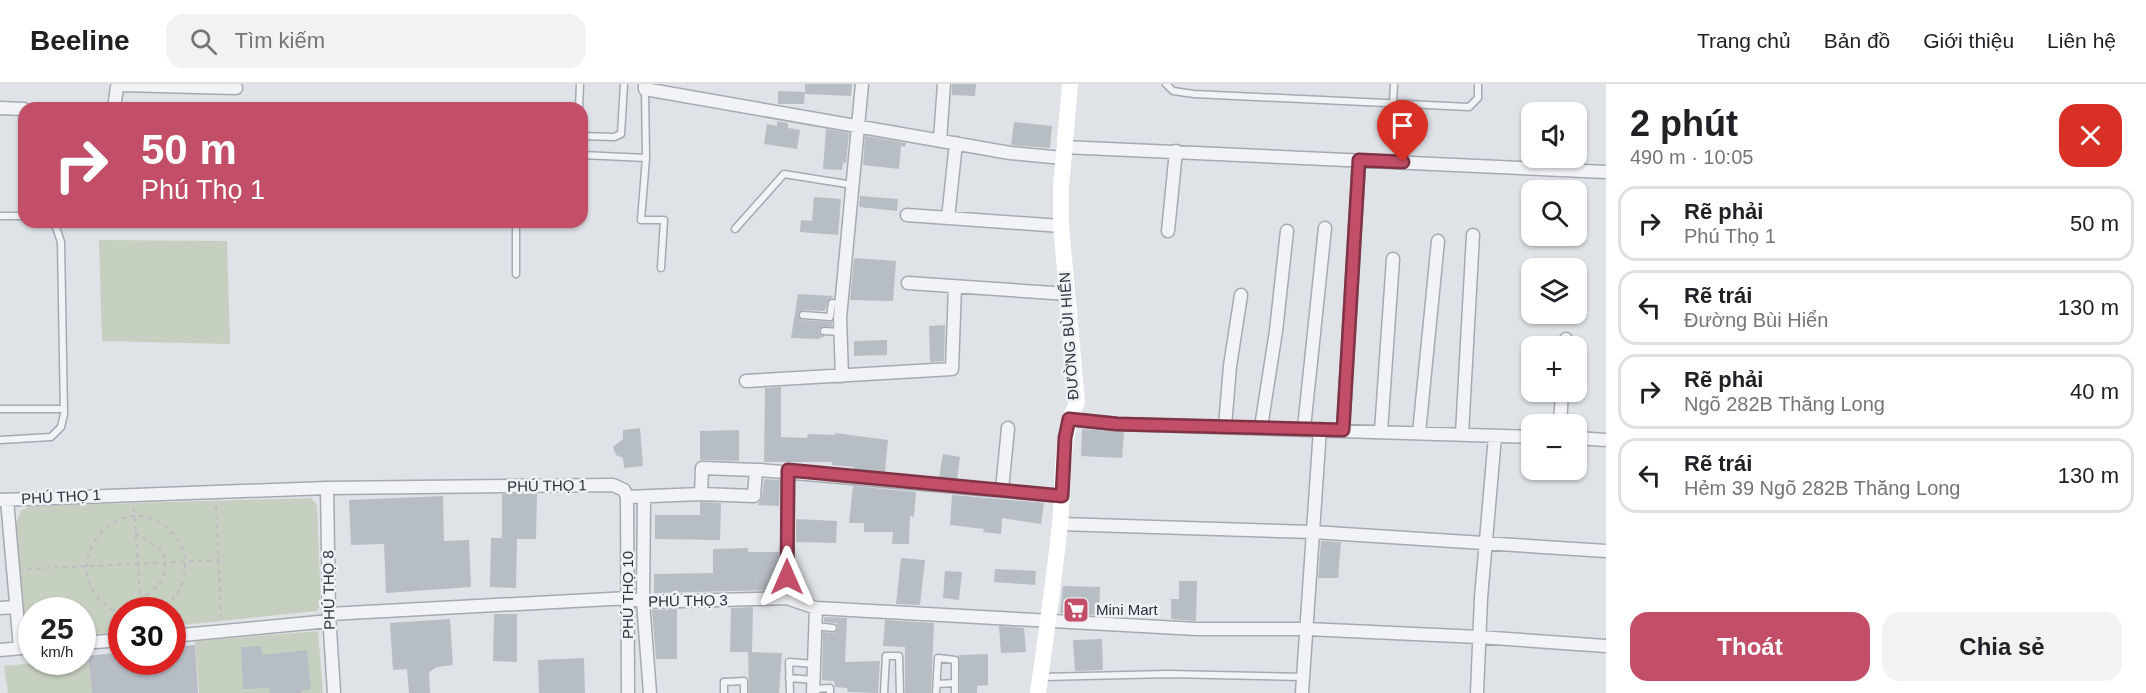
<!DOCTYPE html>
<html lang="vi">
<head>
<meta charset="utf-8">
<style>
	body { margin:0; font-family:Helvetica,sans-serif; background:#f2f2f2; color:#202124; height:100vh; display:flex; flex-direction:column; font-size:22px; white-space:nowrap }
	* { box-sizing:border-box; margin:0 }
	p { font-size:20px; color:#757577 }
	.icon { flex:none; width:33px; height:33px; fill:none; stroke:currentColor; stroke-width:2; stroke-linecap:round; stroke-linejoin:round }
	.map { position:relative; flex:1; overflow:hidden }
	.side { display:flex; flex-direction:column; background:#fff; width:540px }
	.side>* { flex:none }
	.hud { position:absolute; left:18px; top:18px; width:570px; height:126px; border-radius:18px; box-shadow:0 2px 4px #0004; background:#c34e68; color:#fff; overflow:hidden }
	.buttons { position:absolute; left:1521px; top:18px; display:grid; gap:12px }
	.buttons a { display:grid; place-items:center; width:66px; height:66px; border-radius:12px; background:#fff; box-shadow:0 2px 4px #0004; font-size:30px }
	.speed { position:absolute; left:18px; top:513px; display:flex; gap:12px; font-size:30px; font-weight:700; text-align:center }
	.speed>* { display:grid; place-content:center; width:78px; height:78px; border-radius:50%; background:#fff; box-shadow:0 2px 4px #0004; line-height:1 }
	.speed small { font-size:15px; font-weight:400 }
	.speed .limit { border:9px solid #d22; background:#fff; color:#111 }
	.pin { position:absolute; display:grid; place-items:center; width:51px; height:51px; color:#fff; margin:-62px -26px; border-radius:50% 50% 50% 0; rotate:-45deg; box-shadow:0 0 6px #0007 }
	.pin .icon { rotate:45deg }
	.me { position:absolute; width:66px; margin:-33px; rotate:0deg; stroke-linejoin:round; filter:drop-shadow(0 0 4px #0008) }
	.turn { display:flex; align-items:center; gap:21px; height:126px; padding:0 24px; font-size:27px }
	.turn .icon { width:78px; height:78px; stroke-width:2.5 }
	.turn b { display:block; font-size:42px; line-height:51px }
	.round { display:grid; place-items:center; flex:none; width:63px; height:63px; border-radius:18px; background:#f2f2f2 }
	.headline { display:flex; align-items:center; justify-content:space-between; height:102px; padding:0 24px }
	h1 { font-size:36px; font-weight:600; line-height:45px }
	.cta { display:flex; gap:12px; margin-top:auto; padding:12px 24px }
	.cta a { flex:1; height:69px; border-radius:18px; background:#c34e68; color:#fff; font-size:24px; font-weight:600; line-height:69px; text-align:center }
	.cta a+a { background:#f2f2f2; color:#202124 }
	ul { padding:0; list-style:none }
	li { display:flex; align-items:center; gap:18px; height:75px; margin:0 12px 9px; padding:0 12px; border:3px solid #e0e0e0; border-radius:18px }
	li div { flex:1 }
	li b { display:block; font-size:22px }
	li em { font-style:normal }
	header { display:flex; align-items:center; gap:36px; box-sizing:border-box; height:84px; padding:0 30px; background:#fff; border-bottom:2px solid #e0e0e0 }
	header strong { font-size:28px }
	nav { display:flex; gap:33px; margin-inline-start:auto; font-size:21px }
	.search { width:420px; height:54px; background:#f2f2f2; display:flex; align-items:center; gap:15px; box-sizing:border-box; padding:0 21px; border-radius:18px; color:#757577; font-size:22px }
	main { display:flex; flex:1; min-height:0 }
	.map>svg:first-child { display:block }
	.green { fill:#c6d0c1 }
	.building { fill:#b7bdc4 }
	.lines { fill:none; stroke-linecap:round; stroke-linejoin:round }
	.lane-casing { stroke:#a5aab1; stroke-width:9 }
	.street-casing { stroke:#a5aab1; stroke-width:15 }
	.path { stroke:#babdc2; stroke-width:2; stroke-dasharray:4.5 4.5; stroke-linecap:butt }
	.lane { stroke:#f2f3f6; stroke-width:6 }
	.street { stroke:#f2f3f6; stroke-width:12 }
	.secondary { stroke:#fff; stroke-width:16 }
	.route-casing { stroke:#7f3344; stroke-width:15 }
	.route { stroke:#c34e68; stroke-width:10 }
	.labels { text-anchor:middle; stroke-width:5; stroke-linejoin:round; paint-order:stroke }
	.street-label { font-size:15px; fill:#29323d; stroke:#eff2f5 }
	.poi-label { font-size:15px; fill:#29323d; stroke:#eff2f5; text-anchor:start }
</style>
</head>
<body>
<header>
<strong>Beeline</strong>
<div class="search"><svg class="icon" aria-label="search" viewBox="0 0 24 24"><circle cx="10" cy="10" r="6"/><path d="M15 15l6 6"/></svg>Tìm kiếm</div>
<nav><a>Trang chủ</a><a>Bản đồ</a><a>Giới thiệu</a><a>Liên hệ</a></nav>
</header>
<main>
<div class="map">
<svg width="1606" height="609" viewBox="0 0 1606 609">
	<rect width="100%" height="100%" fill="#dfe3e7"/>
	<path class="green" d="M99 156 227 157 230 260 102 257Z
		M311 414 317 421 321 520 317 527 173 542 172 526H122L121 548 83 552 82 526H32L31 557 22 552 14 446 21 426 33 422Z
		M318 547 323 609H199L195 557Z
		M88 572 92 609H8L4 582 43 578H82L83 573Z"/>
	<path class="building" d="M805 0H852L851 12 805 10Z
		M952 0H976L975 12 952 11Z
		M778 7 805 8 804 20H778Z
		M777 37 788 39V44L800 46 797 65 764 60 767 40 777 42Z
		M1014 38 1052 42 1050 64 1011 61Z
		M826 45 849 49 846 79 843 78 842 86 823 85Z
		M865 52 906 59 905 63 901 62 899 85 863 81Z
		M860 112 898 115 897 127 859 123Z
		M814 113 841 115 838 151 800 148 801 136 812 137Z
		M854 174 896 177 893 217 850 216Z
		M798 210 834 212 828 216 825 227 803 226 798 230 802 236 832 238V242L819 245 820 250 825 252 818 255 791 254Z
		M945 241 944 277 930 278 929 242Z
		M887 256V271L854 272V257Z
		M781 303V353L807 354 808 350 835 351V349L888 356 885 388 854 386V383L832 381V378H764L765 304Z
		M640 344 643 382 624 384 623 374 616 371 613 363 623 355V346Z
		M1082 345 1124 348 1122 374 1081 372Z
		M739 346V377L700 376V347Z
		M943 370 960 373 957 395 939 393Z
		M764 395 780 396 779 422 758 421 762 413Z
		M853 402 916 408 914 433 910 432 909 460H892L893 448H864V439H849Z
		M502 410H537L536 455H517L516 504 490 503 491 454H502Z
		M952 411 1044 419 1041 440 1002 434 1001 450 983 448 984 445 950 441Z
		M443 412 444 457 469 456 471 503 386 509 384 460 351 461 349 416Z
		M700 418 721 419 720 456 655 455V431H700Z
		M796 435 837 437 836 459 796 458Z
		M1321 457 1341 458 1338 494H1318Z
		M748 464V468H779V506L654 509V490L713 489V465Z
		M901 474 925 476 920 521 896 520Z
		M995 485 1036 487 1035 501 994 498Z
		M945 487 962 488 959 516 943 514Z
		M1179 497H1197L1196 537 1171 535V515H1179Z
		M1063 502 1100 503 1099 531 1060 529Z
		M753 523 752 568H730L731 524Z
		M677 525V575H656L652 526Z
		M494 530H517V578L493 577Z
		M824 533 847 534 845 578 880 577 878 609 848 608 847 604 835 603 834 597 822 596 823 548 835 549 838 544 836 539 824 538Z
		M450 535 453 581 437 583 429 588 430 609H409L407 585 393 586 390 539Z
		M885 536 934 539 931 609H905V563L883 562Z
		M999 542 1024 544 1026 568 1001 569Z
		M1102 555 1103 586 1075 587 1073 556Z
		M195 561 198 609H92L88 572 122 568V578H172V563Z
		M261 562 262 571 307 566 311 605 301 606 302 609H270L269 604 243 605 241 563Z
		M748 568 782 569 779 609H749Z
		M988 570V601L977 602V609H960L959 571Z
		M584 574 585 609H539L538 576Z"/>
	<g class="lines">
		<g class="lane-casing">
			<path id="lane" d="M1166 0 1173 7 1194 10 1469 23 1478 14V0
				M645 6 646 74 641 136H664L661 184
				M1393 19 1394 0
				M579 24 580 0
				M582 52 614 53 621 50 624 0
				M582 71 646 74
				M0 132H24
				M735 145 784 90 853 101
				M516 190V138
				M803 231 830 233 832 219 841 220
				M824 247 840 248
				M0 325H64
				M0 356 51 353 61 343 64 330 61 158 56 143 51 138
				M815 542 833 544
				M1043 593 1168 590 1303 593
				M789 594 814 596
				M937 600 955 599
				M813 605 830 604V609
				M724 609V598L744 597V609
				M790 609 789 578 814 580
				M884 609 886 572H899L900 609
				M936 609 938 574 955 576V609"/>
		</g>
		<g class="street-casing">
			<path id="street" d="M645 0V5L1010 69 1063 74
				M0 24 24 25
				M114 24 117 3 122 1 236 4
				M940 56 944 0
				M1064 63 1606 88
				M907 131 1061 142
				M948 134 956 59
				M1168 147 1176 67
				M908 199 1068 210
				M1565 262 1566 255
				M842 292 840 234 862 0
				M746 297 952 285 955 202
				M1069 335 1117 340 1532 353
				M1560 340 1562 308
				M1225 342 1230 282 1241 211
				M1261 343 1276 247 1287 147
				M1304 344 1325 144
				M1343 346 1359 76
				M1381 347 1393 175
				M1419 349 1438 157
				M1462 350 1473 151
				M1576 354 1606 356
				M327 404 329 530 334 609
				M1002 406 1008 344
				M701 410 702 384 756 386
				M627 413 628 609
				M644 415 643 518 650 609
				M0 416 327 404 613 401 624 406 627 413 701 410 754 412 756 386H760L1062 412
				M7 416 20 564
				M1060 440 1313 448 1606 467
				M787 514 788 386
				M0 524 15 523
				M329 530 629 514 643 518 787 514 816 524 1197 545H1307L1479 553 1606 562
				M172 552 329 537
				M82 559 122 556
				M0 566 32 563
				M813 609 816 524
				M1302 609 1320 345
				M1477 609 1481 514 1495 352"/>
		</g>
		<path class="path" d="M216 422 221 533
			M134 424 141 526
			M135 449 163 467C170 490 161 504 140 514
			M27 485 219 476
			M122 531C43 494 114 397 168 445 179 454 186 468 185 481 185 501 176 516 160 526"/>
		<use href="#lane" class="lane"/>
		<use href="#street" class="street"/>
		<path class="secondary" d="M1038 609C1046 553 1054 496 1060 440 1064 398 1059 357 1077 318L1061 142V103L1070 0"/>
	</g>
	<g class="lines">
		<g class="route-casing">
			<path id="route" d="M787 493 788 386 1062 412 1065 354 1069 335 1117 340 1343 346 1359 76 1403 78"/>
		</g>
		<use href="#route" class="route"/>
	</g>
	<defs>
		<g id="supermarket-square" transform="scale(1.35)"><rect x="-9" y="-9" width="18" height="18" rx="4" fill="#c34e68" stroke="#eff2f5"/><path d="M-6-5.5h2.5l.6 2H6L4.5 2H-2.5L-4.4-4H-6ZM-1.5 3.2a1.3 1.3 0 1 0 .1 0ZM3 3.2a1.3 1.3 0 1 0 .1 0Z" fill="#fff"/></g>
	</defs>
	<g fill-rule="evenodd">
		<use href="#supermarket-square" x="1076" y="526"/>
	</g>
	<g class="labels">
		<g class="street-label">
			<text transform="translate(1069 252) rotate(-94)" y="5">ĐƯỜNG BÙI HIỂN</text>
			<text transform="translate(547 402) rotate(-1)" y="5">PHÚ THỌ 1</text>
			<text transform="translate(61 413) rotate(-3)" y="5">PHÚ THỌ 1</text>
			<text transform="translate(329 506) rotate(-91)" y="5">PHÚ THỌ 8</text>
			<text transform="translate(628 511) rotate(-90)" y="5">PHÚ THỌ 10</text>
			<text transform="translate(688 517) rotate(-1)" y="5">PHÚ THỌ 3</text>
		</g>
		<g class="poi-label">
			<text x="1096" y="531">Mini Mart</text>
		</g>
	</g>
</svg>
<div class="buttons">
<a><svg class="icon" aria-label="sound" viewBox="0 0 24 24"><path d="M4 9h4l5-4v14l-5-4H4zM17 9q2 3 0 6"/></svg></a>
<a><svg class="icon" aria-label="search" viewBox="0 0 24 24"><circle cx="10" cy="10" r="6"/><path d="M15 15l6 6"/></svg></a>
<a><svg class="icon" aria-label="layers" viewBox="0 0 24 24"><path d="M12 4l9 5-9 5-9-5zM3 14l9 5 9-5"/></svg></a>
<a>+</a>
<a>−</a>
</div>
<div class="speed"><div>25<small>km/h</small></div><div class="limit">30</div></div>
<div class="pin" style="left:1403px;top:78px;background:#d93025"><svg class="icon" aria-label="arrive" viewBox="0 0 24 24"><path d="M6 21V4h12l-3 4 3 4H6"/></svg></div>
<svg class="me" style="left:787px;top:493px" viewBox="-20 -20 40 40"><path d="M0-17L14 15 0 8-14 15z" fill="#c34e68" stroke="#fff" stroke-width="4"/></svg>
<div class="hud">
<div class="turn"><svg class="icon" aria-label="right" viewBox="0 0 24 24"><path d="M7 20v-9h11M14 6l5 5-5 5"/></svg><div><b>50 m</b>Phú Thọ 1</div></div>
</div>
</div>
<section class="side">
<div class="headline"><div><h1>2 phút</h1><p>490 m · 10:05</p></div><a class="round" style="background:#d93025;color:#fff"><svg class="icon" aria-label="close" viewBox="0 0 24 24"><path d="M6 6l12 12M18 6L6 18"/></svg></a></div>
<ul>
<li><svg class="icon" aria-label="right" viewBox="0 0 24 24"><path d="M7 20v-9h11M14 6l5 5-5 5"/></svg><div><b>Rẽ phải</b><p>Phú Thọ 1</p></div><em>50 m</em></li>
<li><svg class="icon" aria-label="left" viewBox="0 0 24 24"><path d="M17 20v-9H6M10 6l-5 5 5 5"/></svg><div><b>Rẽ trái</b><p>Đường Bùi Hiển</p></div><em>130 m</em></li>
<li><svg class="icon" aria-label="right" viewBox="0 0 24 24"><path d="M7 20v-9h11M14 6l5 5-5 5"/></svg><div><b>Rẽ phải</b><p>Ngõ 282B Thăng Long</p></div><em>40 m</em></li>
<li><svg class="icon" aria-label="left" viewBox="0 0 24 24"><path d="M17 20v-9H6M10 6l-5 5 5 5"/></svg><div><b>Rẽ trái</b><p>Hẻm 39 Ngõ 282B Thăng Long</p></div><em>130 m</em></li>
</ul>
<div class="cta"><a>Thoát</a><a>Chia sẻ</a></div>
</section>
</main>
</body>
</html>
